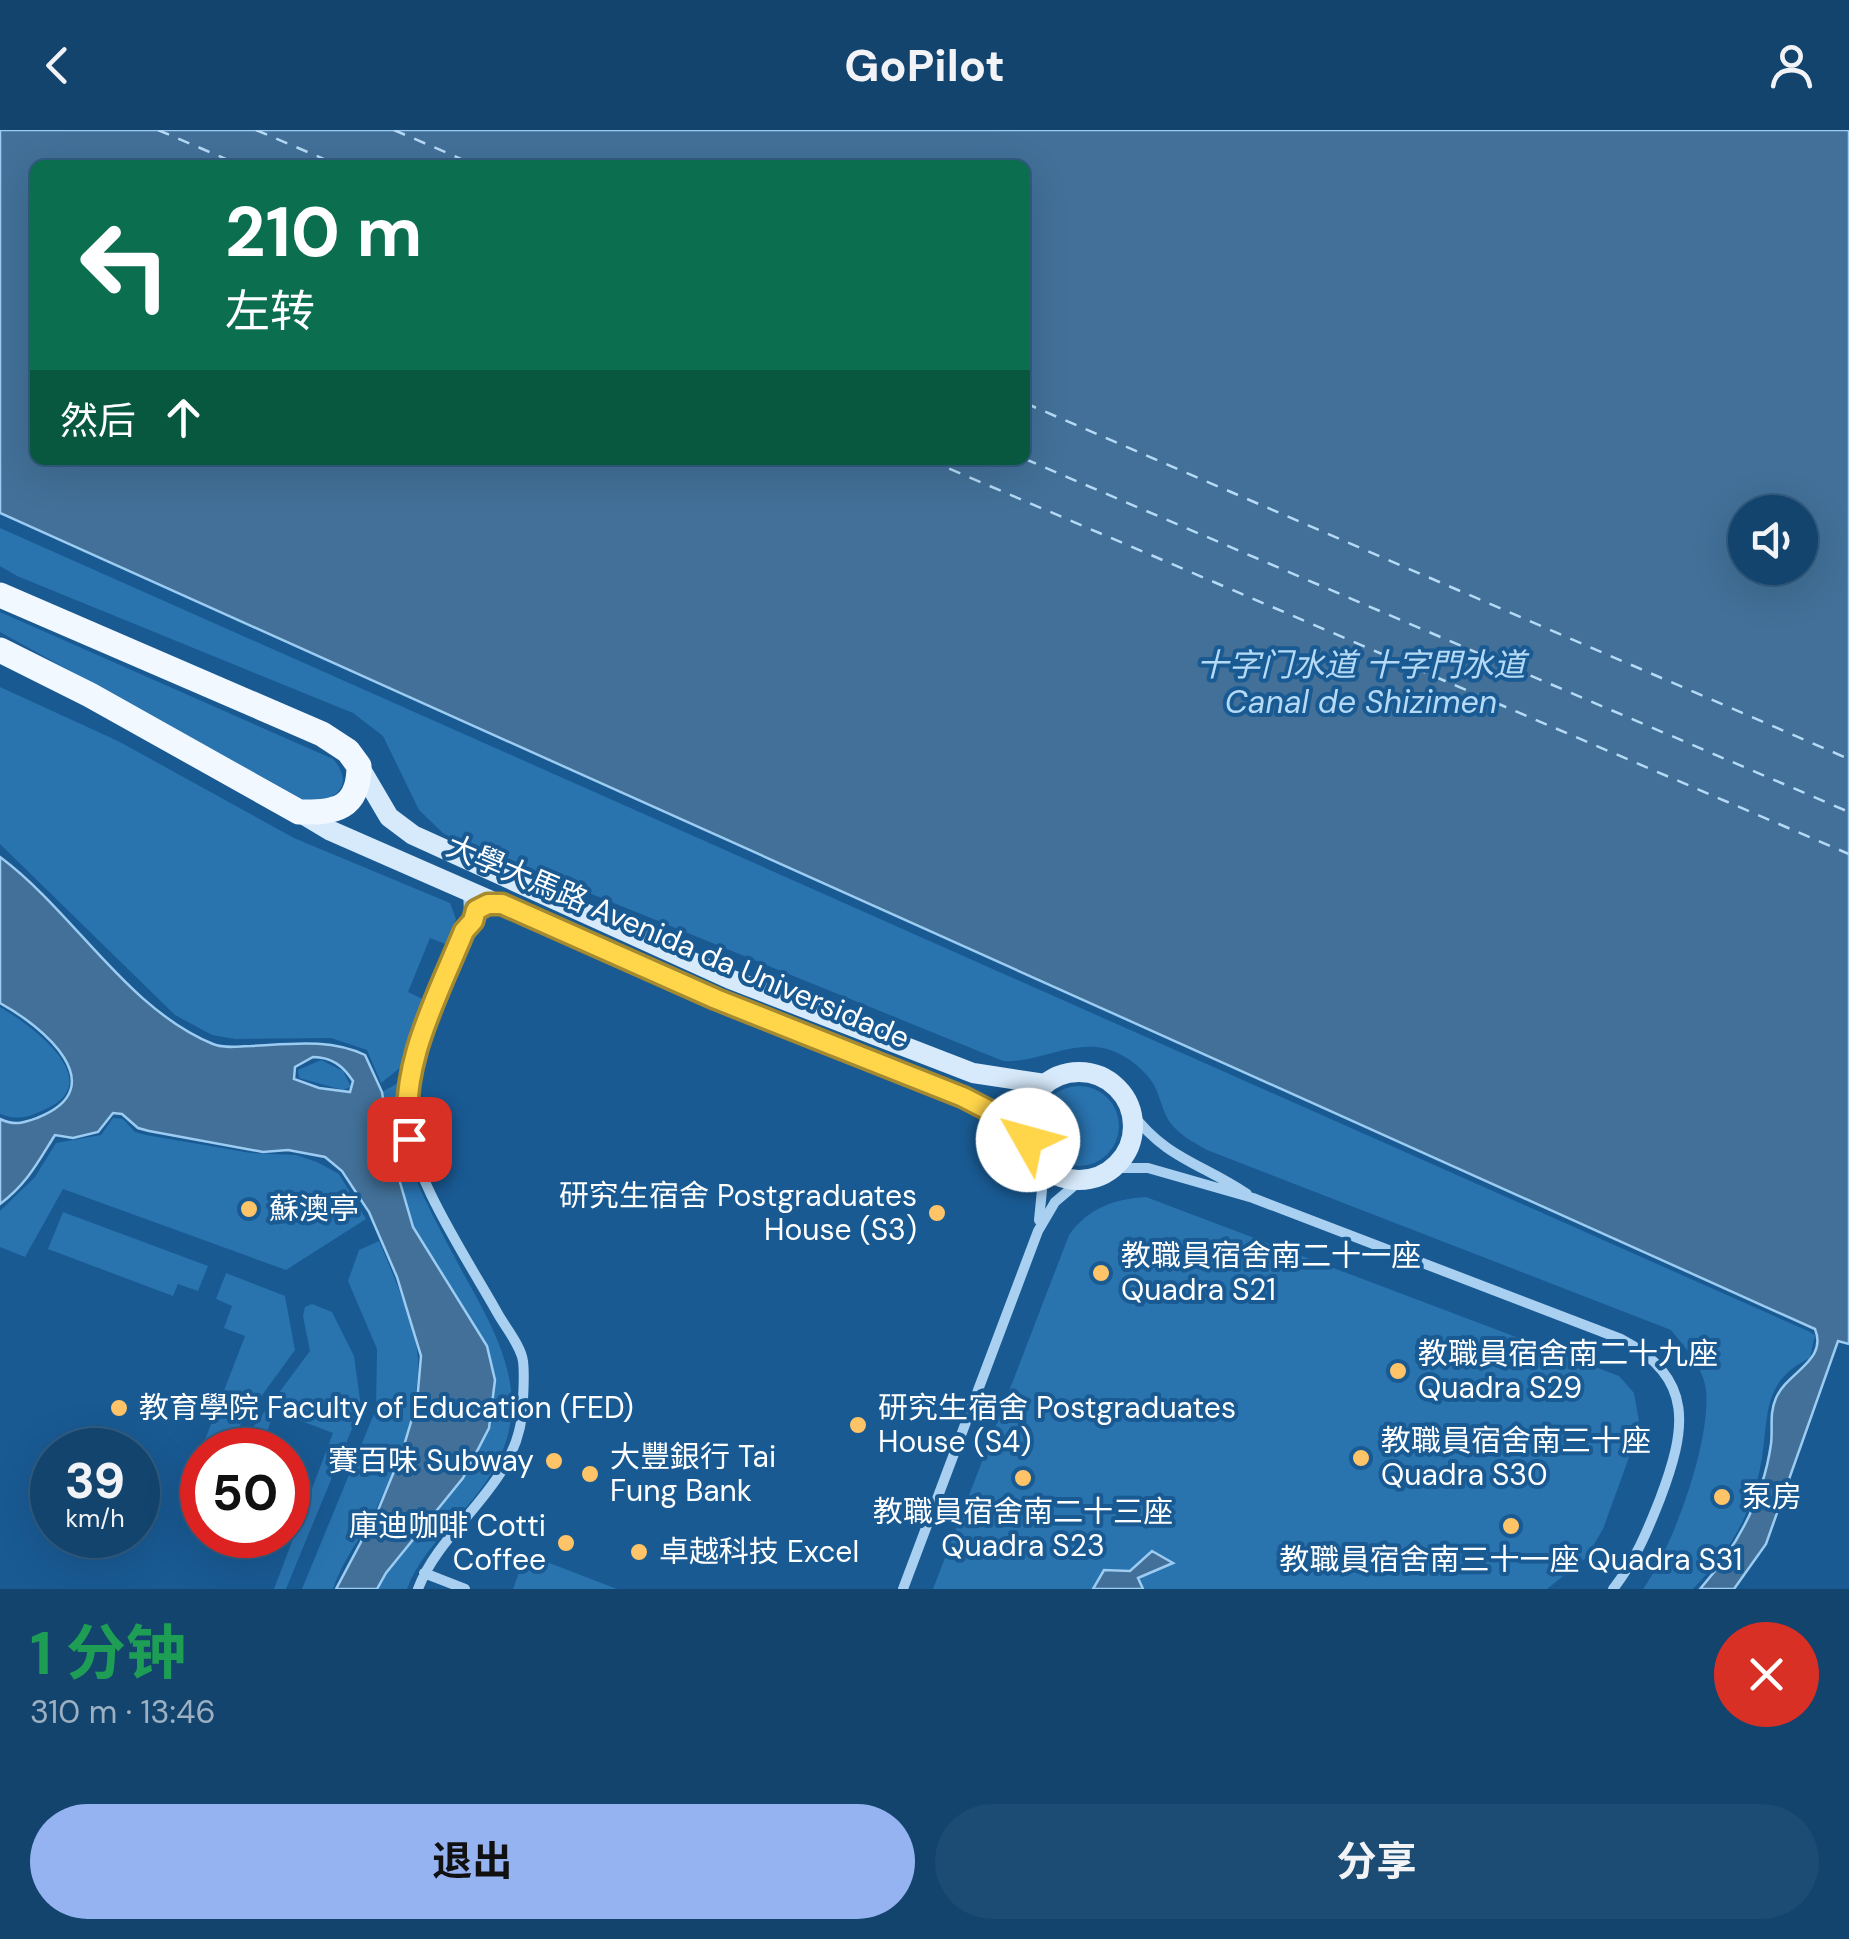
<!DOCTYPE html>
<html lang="zh">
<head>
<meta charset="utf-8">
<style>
	body { margin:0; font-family:"DM Sans","Noto Sans SC",sans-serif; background:#1c4b73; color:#f1f3f6; height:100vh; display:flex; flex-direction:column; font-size:38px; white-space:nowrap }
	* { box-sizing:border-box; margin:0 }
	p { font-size:32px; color:#9db0c2 }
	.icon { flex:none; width:55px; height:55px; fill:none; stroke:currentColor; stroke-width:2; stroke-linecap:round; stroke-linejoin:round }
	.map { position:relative; height:1459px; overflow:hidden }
	.panel { display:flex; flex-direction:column; background:#13446e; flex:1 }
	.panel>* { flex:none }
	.guide { position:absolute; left:30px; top:30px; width:1000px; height:305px; border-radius:15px; box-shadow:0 10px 40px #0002,0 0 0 2px #325c81; background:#0b6e4f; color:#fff; overflow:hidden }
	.controls { position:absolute; left:1728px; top:365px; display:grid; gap:20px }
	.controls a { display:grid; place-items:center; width:90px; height:90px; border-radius:50%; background:#13446e; box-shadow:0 10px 40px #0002,0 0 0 2px #325c81; font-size:50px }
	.speed { position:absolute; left:30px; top:1298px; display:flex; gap:20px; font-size:50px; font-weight:700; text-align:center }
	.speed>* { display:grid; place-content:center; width:130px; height:130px; border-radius:50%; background:#13446e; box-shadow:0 10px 40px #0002,0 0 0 2px #325c81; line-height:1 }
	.speed small { font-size:25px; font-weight:400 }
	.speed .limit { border:15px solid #d22; background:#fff; color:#111 }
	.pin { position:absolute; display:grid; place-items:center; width:85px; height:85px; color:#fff; margin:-42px; border-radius:20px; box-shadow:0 5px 15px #0006 }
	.me { position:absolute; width:110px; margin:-55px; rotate:308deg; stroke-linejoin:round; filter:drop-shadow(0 0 8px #0008) }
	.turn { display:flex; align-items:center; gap:35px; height:210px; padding:0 30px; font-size:45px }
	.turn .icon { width:130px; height:130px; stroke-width:2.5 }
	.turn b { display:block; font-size:70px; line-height:85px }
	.then { display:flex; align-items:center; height:95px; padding:0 30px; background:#0003; gap:20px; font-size:38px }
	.round { display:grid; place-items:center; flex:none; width:105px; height:105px; border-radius:52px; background:#1c4b73 }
	.summary { display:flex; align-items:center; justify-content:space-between; height:170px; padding:0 30px }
	h1 { font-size:60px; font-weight:700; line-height:75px; color:#1e9e55 }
	.cta { display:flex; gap:20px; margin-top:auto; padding:20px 30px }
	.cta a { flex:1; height:115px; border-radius:60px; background:#95b2f1; color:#111; font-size:40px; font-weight:700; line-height:115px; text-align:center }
	.cta a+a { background:#1c4b73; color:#f1f3f6 }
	header { display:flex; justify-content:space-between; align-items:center; height:130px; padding:0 30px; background:#13446e; font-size:45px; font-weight:700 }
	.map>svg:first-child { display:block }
	.green { fill:#2973af }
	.water { fill:#427098; stroke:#9cccf2; stroke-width:2.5; fill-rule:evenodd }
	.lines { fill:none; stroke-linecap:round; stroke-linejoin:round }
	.ferry { stroke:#b5daf6; stroke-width:2.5; stroke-dasharray:12 10; stroke-linecap:butt }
	.minor { stroke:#a9d0f0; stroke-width:10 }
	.secondary { stroke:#d7eafb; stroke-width:20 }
	.primary { stroke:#f2f8ff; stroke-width:25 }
	.route-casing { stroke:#a68a30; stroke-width:25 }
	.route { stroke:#ffd54a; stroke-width:18 }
	.poi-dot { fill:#ffc468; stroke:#195a93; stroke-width:4 }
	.labels { text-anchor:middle; stroke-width:8; stroke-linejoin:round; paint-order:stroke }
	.street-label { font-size:30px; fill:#fff; stroke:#195a93 }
	.poi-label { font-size:30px; fill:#fff; stroke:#195a93; text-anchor:start }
	.water-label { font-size:32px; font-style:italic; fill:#b5daf6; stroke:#195a93 }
</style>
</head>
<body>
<header><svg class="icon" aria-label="back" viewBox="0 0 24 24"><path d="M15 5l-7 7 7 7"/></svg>GoPilot<svg class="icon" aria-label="person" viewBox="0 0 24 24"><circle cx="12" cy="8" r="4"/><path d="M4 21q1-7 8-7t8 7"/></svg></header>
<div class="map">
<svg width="1849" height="1459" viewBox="0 0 1849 1459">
	<rect width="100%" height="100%" fill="#195a93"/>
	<path class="green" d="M0 398 1808 1201 1815 1205 1810 1228C1762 1251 1769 1284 1762 1328 1759 1346 1754 1364 1747 1381 1736 1410 1714 1437 1693 1459H1643C1673 1417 1711 1312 1706 1260 1703 1236 1685 1218 1671 1200L1207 1020C1193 1012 1179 1005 1169 991 1162 980 1160 966 1154 955 1143 936 1117 918 1096 917 1062 915 1035 933 1003 931L444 704 419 680 383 606 353 583 17 446 0 436Z
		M0 482 333 629C356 656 335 670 309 673L0 502Z
		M0 557 118 611 294 708 450 773 456 789 448 815 430 808 408 862 425 870 401 937 381 953 367 920 331 908 235 909 212 905 175 885 0 714Z
		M0 877C31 895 108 951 46 979 29 987 18 991 0 984Z
		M321 930 343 941 351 957 343 960 299 948 298 940Z
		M398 953C396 986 403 1014 414 1045 428 1078 445 1109 462 1141 498 1206 536 1269 492 1342 468 1384 424 1413 407 1459H377L386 1443 463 1348 487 1216 413 1097 393 1028 382 962Z
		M1039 996a40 40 0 1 1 80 0a40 40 0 1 1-80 0Z
		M113 988 123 989 135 1002 146 1005 251 1023 296 1025 317 1032 339 1044 366 1089 286 1140 63 1059 25 1127 0 1117V1081L35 1047 56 1013 101 1005Z
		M1146 1067 1619 1246 1634 1263 1640 1297 1603 1399 1586 1428 1547 1459H933L1069 1105C1088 1078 1114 1069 1146 1067Z
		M63 1082 208 1136 198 1161 178 1154 173 1166 48 1119Z
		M379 1111C391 1139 417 1200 418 1229 420 1278 398 1334 377 1377 363 1405 343 1429 333 1459H302L376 1279 377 1219 348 1151 359 1120Z
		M226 1143 285 1166 295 1220 222 1320H202V1345L193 1341 245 1206 224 1198 232 1176 216 1169Z
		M312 1174 332 1182 354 1226 361 1277 286 1459H274L333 1303 275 1281 260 1319 247 1314 244 1320H236L310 1221 303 1186 305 1177Z
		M526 1424 617 1459H513Z"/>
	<path class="water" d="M0 0H1849V1214L1838 1211 1766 1414 1734 1459H1700C1737 1417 1763 1370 1771 1314 1773 1297 1769 1284 1776 1268 1787 1242 1828 1231 1815 1199L0 383ZM1025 35V330H35V35ZM1800 382V438H1745V382Z
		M0 727C74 782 127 879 213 914 225 919 239 916 251 916 290 914 330 908 365 925L382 962 393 1028 413 1097 487 1216 495 1250 489 1298 463 1348 386 1443 377 1459H336L379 1378 402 1322 417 1272 421 1226 397 1147 369 1082 342 1041 325 1027 288 1020 263 1022 149 1001 138 998 122 984 113 983 98 1002 73 1008 55 1005C38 1032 27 1054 0 1074V989C15 996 23 993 37 988 116 957 42 896 0 873ZM313 927C332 927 343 936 353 951L350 962 319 958 294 949 295 937Z
		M1152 1421 1173 1433 1138 1448 1143 1459H1093L1104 1440 1130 1441Z"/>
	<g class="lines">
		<path class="ferry" d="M158 0 240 35
			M256 0 338 35
			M394 0 475 35
			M1025 273 1849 629
			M1025 329 1849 682
			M929 330 1849 724"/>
		<path class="minor" d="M1131 982C1166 1029 1201 1033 1247 1064
			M1038 1030 1042 1060 1039 1090
			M1105 1043 1120 1038H1148L1253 1068 1621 1209C1696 1248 1686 1300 1660 1369 1647 1402 1635 1431 1613 1459
			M424 1443 465 1459
			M418 1459C441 1397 514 1358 522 1285 523 1268 525 1247 523 1231 521 1216 506 1198 498 1184 471 1135 407 1040 406 985 404 925 448 839 469 782L468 761
			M903 1459 1038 1101 1055 1072 1081 1050"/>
		<path class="secondary" d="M359 636 389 687 413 705 730 849 973 943 1045 954
			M299 682 329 700 715 869 963 967 992 982 1027 1010
			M1025 996a54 54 0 1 1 108 0a54 54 0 1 1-108 0Z"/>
		<path class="primary" d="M0 465 322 604 348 621 359 636C359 679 335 683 299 682L90 565 0 520"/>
	</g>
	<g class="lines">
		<g class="route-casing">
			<path id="route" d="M409 1009C398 937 437 867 464 801L473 791 476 780 488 774H502L716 869 963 967 992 982 1028 1010"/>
		</g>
		<use href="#route" class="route"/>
	</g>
	<g class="poi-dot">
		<circle cx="249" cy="1079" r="10"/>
		<circle cx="937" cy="1083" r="10"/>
		<circle cx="1101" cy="1143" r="10"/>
		<circle cx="1398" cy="1241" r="10"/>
		<circle cx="119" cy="1278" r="10"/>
		<circle cx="858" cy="1295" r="10"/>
		<circle cx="1361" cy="1328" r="10"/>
		<circle cx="554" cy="1331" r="10"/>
		<circle cx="590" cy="1344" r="10"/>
		<circle cx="1023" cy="1348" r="10"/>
		<circle cx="1722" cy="1367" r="10"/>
		<circle cx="1511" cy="1396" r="10"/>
		<circle cx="566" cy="1413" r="10"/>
		<circle cx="639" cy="1422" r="10"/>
	</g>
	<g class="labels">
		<g class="street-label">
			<text transform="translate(678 812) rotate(23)" y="10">大學大馬路 Avenida da Universidade</text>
		</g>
		<g class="poi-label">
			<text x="917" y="1076" text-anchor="end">研究生宿舍 Postgraduates<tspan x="917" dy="34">House (S3)</tspan></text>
			<text x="269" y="1089">蘇澳亭</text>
			<text x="1121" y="1136">教職員宿舍南二十一座<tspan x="1121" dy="34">Quadra S21</tspan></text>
			<text x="1418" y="1234">教職員宿舍南二十九座<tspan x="1418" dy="34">Quadra S29</tspan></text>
			<text x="139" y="1288">教育學院 Faculty of Education (FED)</text>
			<text x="878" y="1288">研究生宿舍 Postgraduates<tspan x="878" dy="34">House (S4)</tspan></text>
			<text x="1381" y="1321">教職員宿舍南三十座<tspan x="1381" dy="34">Quadra S30</tspan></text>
			<text x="610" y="1337">大豐銀行 Tai<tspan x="610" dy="34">Fung Bank</tspan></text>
			<text x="534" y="1341" text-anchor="end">賽百味 Subway</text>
			<text x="1742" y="1377">泵房</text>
			<text x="1023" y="1392" text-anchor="middle">教職員宿舍南二十三座<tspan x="1023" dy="34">Quadra S23</tspan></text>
			<text x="546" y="1406" text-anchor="end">庫迪咖啡 Cotti<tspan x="546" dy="34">Coffee</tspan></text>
			<text x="659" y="1432">卓越科技 Excel</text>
			<text x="1511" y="1440" text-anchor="middle">教職員宿舍南三十一座 Quadra S31</text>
		</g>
		<g class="water-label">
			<text x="1361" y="546">十字门水道 十字門水道<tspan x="1361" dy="37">Canal de Shizimen</tspan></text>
		</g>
	</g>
</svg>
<div class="controls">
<a><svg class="icon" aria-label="sound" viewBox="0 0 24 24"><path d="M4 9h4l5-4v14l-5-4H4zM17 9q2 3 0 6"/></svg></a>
</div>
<div class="speed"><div>39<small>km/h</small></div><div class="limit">50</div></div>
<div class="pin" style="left:409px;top:1009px;background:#d93025"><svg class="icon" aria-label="arrive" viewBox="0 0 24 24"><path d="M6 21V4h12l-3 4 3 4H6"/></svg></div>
<svg class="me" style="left:1028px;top:1010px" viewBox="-20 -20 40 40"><circle r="19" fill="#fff"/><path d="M0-13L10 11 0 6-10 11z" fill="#ffd54a"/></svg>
<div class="guide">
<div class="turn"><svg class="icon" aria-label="left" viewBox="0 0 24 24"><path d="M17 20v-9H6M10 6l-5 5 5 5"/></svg><div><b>210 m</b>左转</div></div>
<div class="then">然后<svg class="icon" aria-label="ahead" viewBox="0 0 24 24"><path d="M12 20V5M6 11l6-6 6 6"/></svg></div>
</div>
</div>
<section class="panel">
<div class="summary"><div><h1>1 分钟</h1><p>310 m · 13:46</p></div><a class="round" style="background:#d93025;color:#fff"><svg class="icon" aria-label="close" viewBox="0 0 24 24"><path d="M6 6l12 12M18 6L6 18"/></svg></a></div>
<div class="cta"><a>退出</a><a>分享</a></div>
</section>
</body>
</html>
